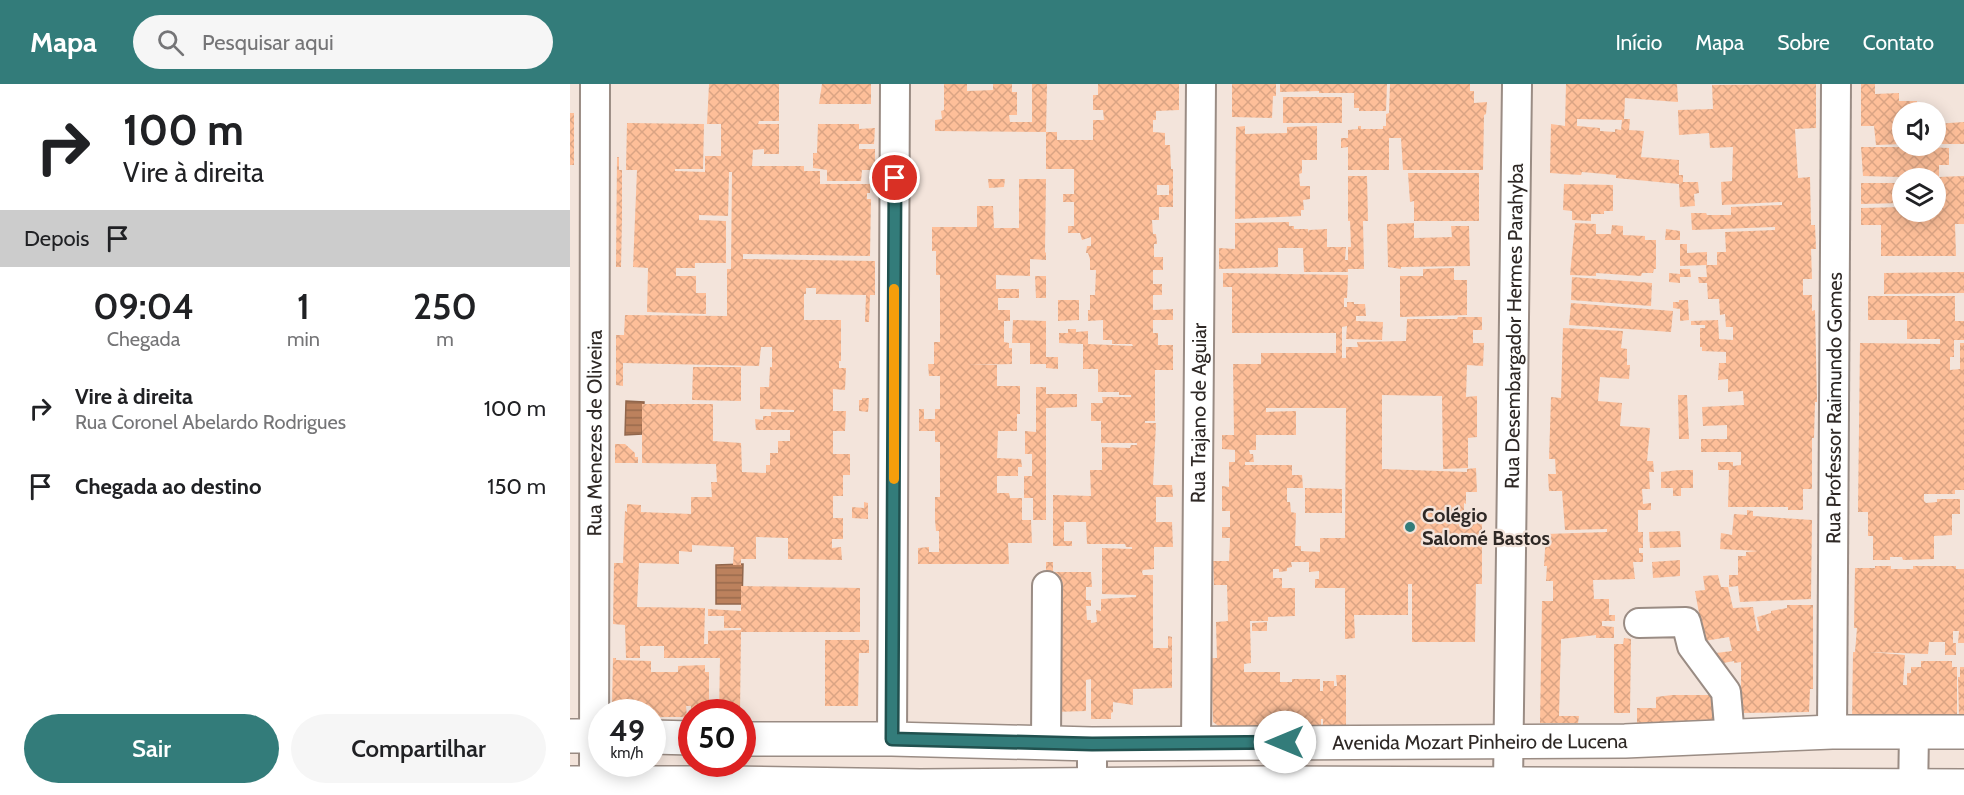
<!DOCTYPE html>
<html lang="pt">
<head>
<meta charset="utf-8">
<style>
	body { margin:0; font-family:Cabin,sans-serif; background:#f6f6f6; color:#202124; height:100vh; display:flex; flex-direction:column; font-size:22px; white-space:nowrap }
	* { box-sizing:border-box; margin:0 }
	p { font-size:20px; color:#757577 }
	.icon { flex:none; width:33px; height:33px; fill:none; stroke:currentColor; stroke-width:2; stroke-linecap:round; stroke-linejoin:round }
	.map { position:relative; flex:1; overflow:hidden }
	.details { display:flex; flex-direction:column; background:#fff; width:570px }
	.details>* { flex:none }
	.hud { background:#fff; color:#202124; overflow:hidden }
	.controls { position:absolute; left:1322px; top:18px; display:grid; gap:12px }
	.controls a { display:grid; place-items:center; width:54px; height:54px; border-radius:50%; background:#fff; box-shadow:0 3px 15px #0003; font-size:30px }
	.speed { position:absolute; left:18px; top:615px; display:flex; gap:12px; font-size:30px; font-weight:700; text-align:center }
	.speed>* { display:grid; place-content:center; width:78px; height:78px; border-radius:50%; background:#fff; box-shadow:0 3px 15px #0003; line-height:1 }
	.speed small { font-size:15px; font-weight:400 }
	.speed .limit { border:9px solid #d22; background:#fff; color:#111 }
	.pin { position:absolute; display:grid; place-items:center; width:51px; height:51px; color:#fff; margin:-26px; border:3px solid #fff; border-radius:50%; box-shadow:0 2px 6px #0007 }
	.me { position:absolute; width:66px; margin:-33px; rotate:270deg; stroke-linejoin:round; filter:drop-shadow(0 0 4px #0008) }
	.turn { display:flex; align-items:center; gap:21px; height:126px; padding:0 24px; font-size:27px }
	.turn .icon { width:78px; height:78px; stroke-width:2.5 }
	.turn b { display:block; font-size:42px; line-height:51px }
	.then { display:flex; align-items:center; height:57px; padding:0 24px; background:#0003; gap:12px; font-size:22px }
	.eta { display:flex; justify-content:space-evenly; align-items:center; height:102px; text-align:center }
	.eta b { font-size:36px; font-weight:600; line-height:42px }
	.button { display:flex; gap:12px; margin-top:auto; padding:12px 24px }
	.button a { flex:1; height:69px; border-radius:36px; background:#337c7a; color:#fff; font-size:24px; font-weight:600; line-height:69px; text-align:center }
	.button a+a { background:#f6f6f6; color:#202124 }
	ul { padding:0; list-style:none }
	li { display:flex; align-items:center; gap:18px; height:78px; padding:0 24px }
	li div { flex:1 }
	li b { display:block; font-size:22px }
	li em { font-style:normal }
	header { display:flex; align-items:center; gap:36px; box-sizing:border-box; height:84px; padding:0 30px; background:#337c7a; color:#fff }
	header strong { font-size:28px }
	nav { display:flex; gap:33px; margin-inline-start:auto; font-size:21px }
	.search { width:420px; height:54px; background:#f6f6f6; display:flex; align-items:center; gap:15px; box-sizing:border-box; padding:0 21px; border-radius:33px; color:#757577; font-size:22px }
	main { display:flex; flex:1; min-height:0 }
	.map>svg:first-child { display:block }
	.water { fill:url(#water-rules); stroke:#91664c; stroke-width:1.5 }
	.building { fill:url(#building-cross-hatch); fill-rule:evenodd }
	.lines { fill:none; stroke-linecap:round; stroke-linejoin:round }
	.minor-casing { stroke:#9a8c84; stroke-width:32 }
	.major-casing { stroke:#9a8c84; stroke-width:36 }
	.minor { stroke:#fff; stroke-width:28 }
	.major { stroke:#fff; stroke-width:33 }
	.route-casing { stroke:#21514f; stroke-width:15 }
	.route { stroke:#337c7a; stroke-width:10 }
	.slow { stroke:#f59e0b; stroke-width:10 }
	.poi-dot { fill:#337c7a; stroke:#f3e4db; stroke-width:2 }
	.labels { text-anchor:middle; stroke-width:4.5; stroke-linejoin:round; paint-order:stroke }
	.street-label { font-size:20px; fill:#2e2825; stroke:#f3e4db }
	.poi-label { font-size:20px; font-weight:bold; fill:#2e2825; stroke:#f3e4db; text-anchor:start }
</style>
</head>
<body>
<header>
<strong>Mapa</strong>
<div class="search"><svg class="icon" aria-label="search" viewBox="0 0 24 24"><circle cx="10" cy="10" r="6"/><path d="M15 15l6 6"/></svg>Pesquisar aqui</div>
<nav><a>Início</a><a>Mapa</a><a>Sobre</a><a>Contato</a></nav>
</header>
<main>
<section class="details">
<div class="hud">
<div class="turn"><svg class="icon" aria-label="right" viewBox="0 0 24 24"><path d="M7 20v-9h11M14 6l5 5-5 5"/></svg><div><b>100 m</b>Vire à direita</div></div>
<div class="then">Depois<svg class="icon" aria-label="arrive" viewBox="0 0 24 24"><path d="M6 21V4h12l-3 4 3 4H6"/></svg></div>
</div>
<div class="eta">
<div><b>09:04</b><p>Chegada</p></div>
<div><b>1</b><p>min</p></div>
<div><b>250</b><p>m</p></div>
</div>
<ul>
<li><svg class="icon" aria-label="right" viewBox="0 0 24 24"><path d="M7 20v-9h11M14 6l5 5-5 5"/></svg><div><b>Vire à direita</b><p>Rua Coronel Abelardo Rodrigues</p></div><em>100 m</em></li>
<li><svg class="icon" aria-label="arrive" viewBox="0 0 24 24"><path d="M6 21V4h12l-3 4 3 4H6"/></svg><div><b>Chegada ao destino</b></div><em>150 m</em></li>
</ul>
<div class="button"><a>Sair</a><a>Compartilhar</a></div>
</section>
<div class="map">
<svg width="1394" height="711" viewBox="0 0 1394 711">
	<defs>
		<pattern id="water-rules" width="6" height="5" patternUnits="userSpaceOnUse" patternTransform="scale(1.5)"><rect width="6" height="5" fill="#bc815d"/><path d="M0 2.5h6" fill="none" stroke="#996a4d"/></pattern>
		<pattern id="building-cross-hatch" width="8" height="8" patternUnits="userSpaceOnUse" patternTransform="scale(1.5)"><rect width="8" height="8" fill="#febf99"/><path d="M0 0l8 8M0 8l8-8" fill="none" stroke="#daa484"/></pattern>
	</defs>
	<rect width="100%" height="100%" fill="#f3e4db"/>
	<path class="water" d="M56 317 74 318 72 350 55 351Z
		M173 480 172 520H146V481Z"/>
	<path class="building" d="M139 0H209V37H189L188 40H209V70H194V65L183 66 182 82H234V87H250V100H300V109H297V115H301L300 172 173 170V175L305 177V211H300L299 238H295L296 211 246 210V204H236V210H234V236H271V277H269V284H276L275 306 263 305V327H276L275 347H263V370H280V391H273V412H263V434H273V455H262V464L271 463 272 476 218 475V454L186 453V475H171V481H163L164 463 122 461V468L109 467V480L69 479 67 523 135 524 134 560H138V547L171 546V544H154V532H138V525L171 527V502L290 504V548H171L170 628H149L150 574H94V562H70V574H56L55 541 43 540 44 479H53L55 427 57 428V420L71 421V428L121 430V413H142L141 398H147L146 380 72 379V320H143V357L171 359 172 388 196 389V381H200V369H208V357H220V346H186L185 335 193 336V332H201V328H224V326L190 325V303H199L200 283H202V263H191L189 282 53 279V302L46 301V251H54L55 231 157 232V185H161L162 88H159L158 132 129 131V136L156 137V179H125V184H106V192H126V209H136V230L77 228 78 184 63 183 67 86H56L57 39 134 40 133 85H105V87L135 88V72H151V40H137Z
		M252 0H301V20H249Z
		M374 0H397V7L423 6V0H442V8H447V31H439L440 38H462V0H477L476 48 365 47V36L372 35 371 27 374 26Z
		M528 0H609V26L586 27V36H583V48L595 49V61H600L601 85H603V123H589V136H582L583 150H586L587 160H584V173H593V186H583V200H592V211H583V226L603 225V236H583V249H588V261H603V286H585V337H575V339H586L583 401H602L603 413H586V438H602L603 463H584V485L573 486 572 488 573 491H583V564H598V552L602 553V604L563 605V621L543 618V628L541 629V635H521V595L516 596V627L483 628 476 497V478H483V488H521L522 503H516V516H521V522H516L517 536H521V539L527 538 526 526 531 527V515L566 513V511L532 510V464L562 465V463H556L555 460H517L516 438H494V457H502V462H483V411L521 412 520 386H532V363L560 364 561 361H567V359H531V337H521V319H533L532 313H561V311H549V308H528V285H513V260L489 259V249H498V245H506V248L518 247V260L563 262 562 260H542V256H533V236L518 237V226H520V211H525L526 186H520V175L518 169H516L517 162H521V153L512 156 510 149H498V142H504V118H493V110H504V85H476V48H487V56H523V36H534L533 26H523V11H528ZM587 101H599V111H587Z
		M662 0H706V12H703L702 34 662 33Z
		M710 0H817L816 27H789V24H784V9H749V7L710 8Z
		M820 0H900V7H904V19L917 18 916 30 914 31 913 86H833L831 54H819V86H778V63L771 64V54H778V46L788 45V42H791V45H813V42H816V30L819 29Z
		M996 0H1107L1108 18 1055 14 1054 35H1060L1059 46 1074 47 1071 73 1109 76V91H1113V98H1128L1129 109 1124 110 1125 122 1110 123 1109 100 1046 94V91L1012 88 1011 91 980 89 981 40 995 42ZM1007 35 1052 36 1051 46 1045 45V48L1030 47V44L1007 42Z
		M1246 0V44L1225 45 1228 94 1240 93 1241 141H1245L1246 165H1241L1242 195H1233V211H1242V227L1245 226 1247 318H1245L1244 354H1242V405H1233V426H1218V423H1158L1159 386H1148V378H1163V382L1171 381V368H1131V355H1157V341L1133 342 1132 323 1174 321 1173 307 1158 308V295L1148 296 1149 279H1156V268L1132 267V263H1130V244H1135V241H1121V237L1148 236 1149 255 1163 256V243H1156L1155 230 1150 231 1149 215H1138L1137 199H1129L1128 193H1137L1136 181 1110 182V160H1117V169L1137 168V181H1147V168H1156L1155 148 1205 146V143L1122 146 1121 129H1136L1137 131H1161V123L1212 121V118L1152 121 1151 98 1162 97 1163 63 1140 64 1139 49 1109 51 1108 26 1143 25 1142 1Z
		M1291 0H1305V10L1329 9V17H1347V28H1332V60L1306 61 1304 42H1291Z
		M713 13H772V39H713Z
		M0 29H4V81H0Z
		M1394 38V60H1365V40Z
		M248 40H289V45L305 44 304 60H289V65H305V86H292L291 97H257V86L243 84V69H247Z
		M675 42V50L717 49V43L747 42V76H732V89L729 90 730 102H740V115L733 116 734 126H731V132L665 135 666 43Z
		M1335 62 1379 64V81H1369V93L1394 92V140H1385L1386 172H1311V141H1291V124L1332 123V128H1365V94L1293 92 1291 63H1335Z
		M47 73H49V86H52V135L51 183H46Z
		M838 89H909V137H844V117L840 118Z
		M778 92H797L798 137H793L794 185H778V188H734L733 164H708V183L649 185V164L665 165V139L719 138V142H724V145H738L739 149V146L757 145V163H776L775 176H778V163H781L780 137H778Z
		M418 95H435L434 103 419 104Z
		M449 95H476L475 169 476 168V176L460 175V192L426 191V205H449V214H428V226H440V237H434V258L439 259V264H442V280L397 281H427V302H450V330H447V347H428L427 374 451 375 452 383H448V392H427V409H439L440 414H452V436H461L462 459H438L439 480H348V464L359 463V468H369V447H366L365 436V413H370V358H365V347H349V325H354V335H365V325H370V292H359L358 280H364V258H370V191H366V167H362V143H407V122H423L424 144H449Z
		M1291 99H1332V119L1291 120Z
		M994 100 1043 101V127H1034V130H1021V137L1002 136V127L993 126Z
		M844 139V154L882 153 881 142H899L900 182 831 183V185L818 183 817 140Z
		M1005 139 1026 140V150H1041L1042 141 1053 142V151L1075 152V156H1086V185H1084L1083 189H1072L1071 192 1026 189V192L1000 191Z
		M1096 145 1110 147V156H1095Z
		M884 184V196H897V231L830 233V192H853V185Z
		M1110 185H1120L1121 193H1110V199L1099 198V189L1110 190Z
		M1394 188V209L1314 210V189Z
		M653 189 778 191 777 214H774V223H777V218H784V220H795L796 232H786V237L813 238 812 256 776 255 777 242 772 243V274H776V263H788L787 258 836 257 837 235H887L888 233H912V246H903V259H914L913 282 897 281 896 313 907 312V353L898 354V384L873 385 872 312 812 311V385L897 388V385L906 384 907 408H896V420L894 419V434H912V500H906L905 558H842V500H838V531H784L785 554 775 555V504H745V495H749V487L739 488V478H721L722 483 717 484V487L709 488V485H703V494H712V504H725V532L698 533V537H680L681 579 674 580V588H710V598H722V595H750V607H753V597H764V602H767L766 591H776V645H753V635H751V641L723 642V635H718L719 645H705V642L650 643 643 638 641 574H647L646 538 658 537 657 501H644L643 477H659L660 454H652V443H660V427H652V402L659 403V378H665V366L652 365V351H664L663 280H691V269H766V249H662V203H653ZM696 324H776L775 454H750V468L731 467V462H725L726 429 721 428 720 418H717V404H733L732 391H722V381H675V378H684L683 370H680L679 366H686V351H726V327L696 328Z
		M465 192H476V214H466Z
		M1002 193 1082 199 1081 222 1001 216Z
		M1298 212H1385V237H1394V256H1384V273H1380V286L1390 285V259H1394V406H1385V410H1354V417L1356 419 1367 418V415H1390V430H1382V451L1364 452V475L1333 476 1332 473H1320V476H1303V452H1298V428H1288L1290 259 1370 260V255H1337V236H1298Z
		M488 216H509V236L488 237Z
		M1109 216H1118L1119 236 1110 237V225L1103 224V218H1109Z
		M1001 219 1103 227 1101 248 999 241Z
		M443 236 476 237V273H488V285L476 284V280H460V259H442Z
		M993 244 1053 247 1051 264 1057 265V281H1060L1059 295 1030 293 1028 317 1052 319 1050 342 1080 344 1077 377H1083L1084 388H1079L1080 405H1072L1073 420 1081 419V426H1068V448H1073V464H1069V469H1073V478H1063L1065 495 1023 496 1024 515H1039V531H1045V537H1032V542L1044 543V554H1026V551L991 555 989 632H1009L1008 639H970L972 517H983V497H976L977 482H974L976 450 1037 448V445L995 446 992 407H979L978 390H986L985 375H979L981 313 991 314Z
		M123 283H171V317L122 316Z
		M466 303H476V310H507V323L476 324V436H463V414H454V392H462V370H455V347L466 348Z
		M1108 311H1117L1119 355H1109Z
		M292 314H299L298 328 289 327V316H292Z
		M45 360H55L65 369V373H68V379H45Z
		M1110 386H1123V404H1111V412H1103V404H1091V388Z
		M735 404 772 405V429H735Z
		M294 418 298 419V435L282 434V423L294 424Z
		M1177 426 1183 427V432L1242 436 1241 515 1170 518 1168 502 1159 503V491H1168V472H1176V468L1188 467 1150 465 1151 449 1162 451 1164 430 1177 431Z
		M1110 447 1111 463 1080 464 1079 448Z
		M1110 476V492L1083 494 1082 478Z
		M1305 482H1321V485H1343V482H1386V485H1394V559H1388L1389 547H1383V559H1386V571H1375V558H1359L1358 570 1299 568 1335 571 1333 601H1337V589H1341V583H1351V577H1382V583H1387V634L1282 637 1283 568H1285L1287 544H1284L1285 484H1305Z
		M1148 491 1151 503H1158L1163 524 1183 523 1187 547H1190L1187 533 1201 529V527L1217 524V521H1243V605H1240L1239 628 1170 629 1169 608H1171V578L1164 579V577L1148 580 1146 569 1162 567 1159 553 1134 557 1125 507 1135 506 1133 492Z
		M697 538V547H682V539Z
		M1054 554 1061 555 1060 629H1044V560H1053Z
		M255 556H299V569H289L288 622H255Z
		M43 574H46V576L81 577V588H108V582L135 581V588H139V628H121V622H116L117 633H82V628H49L42 621Z
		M1390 583H1394V642L1389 633 1388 593H1390Z
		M1102 611H1144V639H1067V624H1086V613Z"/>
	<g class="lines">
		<g class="minor-casing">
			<g id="minor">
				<path d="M1069 539 1116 538 1122 562 1156 608 1160 653"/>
				<path id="s1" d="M1262 648 1266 0"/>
				<path d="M322 655 325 0"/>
				<path d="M476 658 477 502"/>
				<path id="s2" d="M626 659 631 0"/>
				<path d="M522 660V711"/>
				<path id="s3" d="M24 699 25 0"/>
				<path id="s4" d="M938 700 947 0"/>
				<path d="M1343 711 1344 649"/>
			</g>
		</g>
		<g class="major-casing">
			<g id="major">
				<path d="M0 652H32"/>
				<path d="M82 653 122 654"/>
				<path id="s5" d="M172 655H322L522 660 1055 657 1262 648H1394"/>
				<path d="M0 699H159L350 702 696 699 1394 702"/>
			</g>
		</g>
		<use href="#minor" class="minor"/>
		<use href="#major" class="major"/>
	</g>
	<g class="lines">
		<g class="route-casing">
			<path id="route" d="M325 94 322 655 522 660 715 658"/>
		</g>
		<use href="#route" class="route"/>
		<path class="slow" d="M324 395V205"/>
	</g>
	<circle class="poi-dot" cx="840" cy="443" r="6"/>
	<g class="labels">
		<g class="street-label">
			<text dy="7" stroke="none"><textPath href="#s4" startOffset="458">Rua Desembargador Hermes Parahyba</textPath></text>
			<text dy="7" stroke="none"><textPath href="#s1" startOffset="324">Rua Professor Raimundo Gomes</textPath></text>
			<text dy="7" stroke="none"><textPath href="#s2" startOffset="330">Rua Trajano de Aguiar</textPath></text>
			<text dy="7" stroke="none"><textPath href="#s3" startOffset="350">Rua Menezes de Oliveira</textPath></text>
			<text dy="7" stroke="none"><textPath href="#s5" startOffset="738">Avenida Mozart Pinheiro de Lucena</textPath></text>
		</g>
		<g class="poi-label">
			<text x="852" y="438">Colégio<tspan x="852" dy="23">Salomé Bastos</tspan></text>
		</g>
	</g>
</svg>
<div class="controls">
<a><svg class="icon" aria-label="sound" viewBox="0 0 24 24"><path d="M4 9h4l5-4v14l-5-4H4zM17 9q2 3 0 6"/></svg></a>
<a><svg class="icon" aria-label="layers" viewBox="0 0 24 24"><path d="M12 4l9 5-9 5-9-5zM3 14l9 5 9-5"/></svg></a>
</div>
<div class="speed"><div>49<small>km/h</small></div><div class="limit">50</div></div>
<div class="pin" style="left:325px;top:94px;background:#d93025"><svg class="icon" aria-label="arrive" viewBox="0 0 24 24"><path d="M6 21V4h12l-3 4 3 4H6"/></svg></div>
<svg class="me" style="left:715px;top:658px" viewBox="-20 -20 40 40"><circle r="19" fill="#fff"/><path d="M0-13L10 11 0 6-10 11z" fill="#337c7a"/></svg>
</div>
</main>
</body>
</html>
